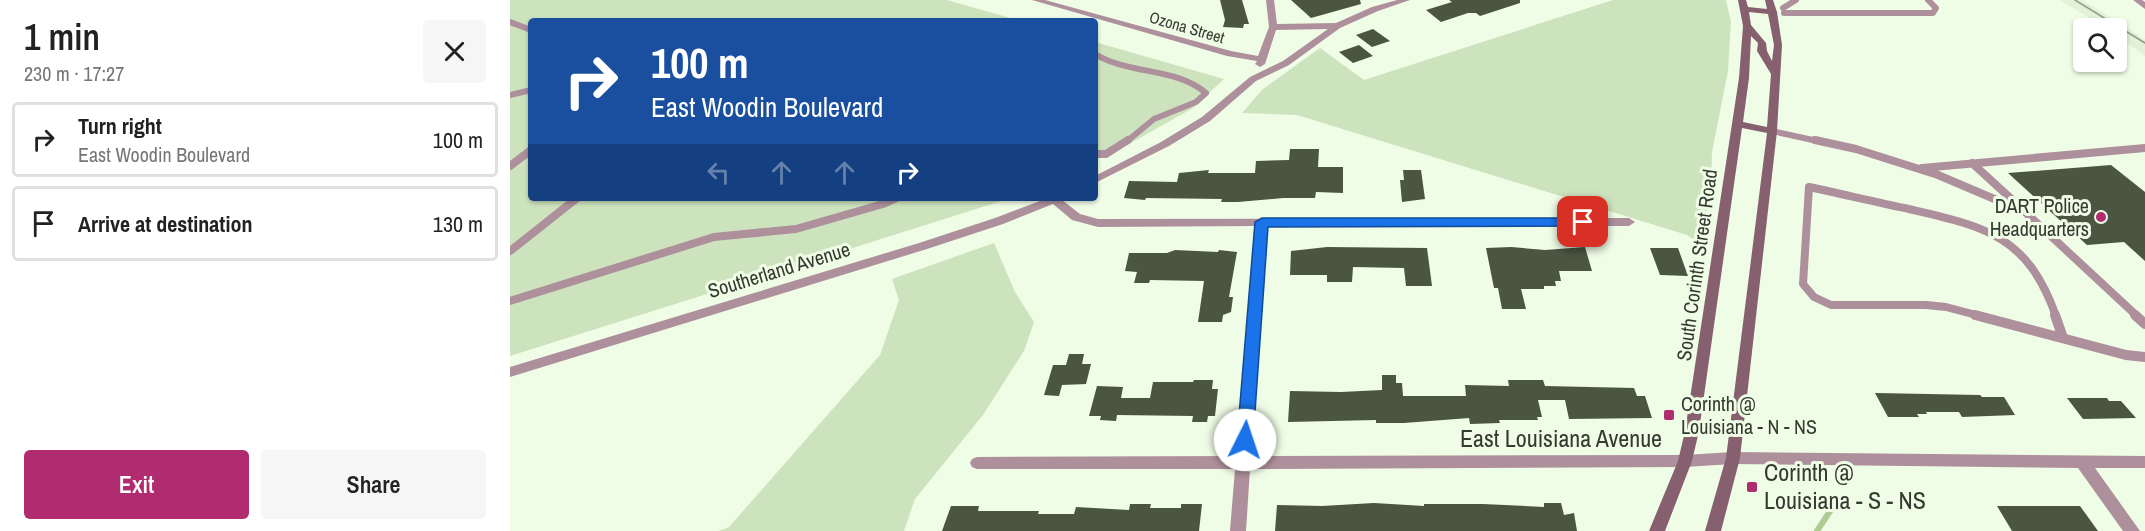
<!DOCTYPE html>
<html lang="en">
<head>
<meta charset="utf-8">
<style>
	body { margin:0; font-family:"Archivo Narrow",sans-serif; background:#f6f6f6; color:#222; height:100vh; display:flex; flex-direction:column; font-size:22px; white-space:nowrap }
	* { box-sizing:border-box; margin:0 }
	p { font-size:20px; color:#767676 }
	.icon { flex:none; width:33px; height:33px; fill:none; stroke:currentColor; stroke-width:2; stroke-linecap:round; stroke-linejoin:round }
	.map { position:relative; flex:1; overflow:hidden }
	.sheet { display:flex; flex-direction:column; background:#fff; width:510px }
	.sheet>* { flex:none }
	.top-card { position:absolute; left:18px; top:18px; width:570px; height:183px; border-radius:6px; box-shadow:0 2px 4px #0004; background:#1a4fa0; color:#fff; overflow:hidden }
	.tools { position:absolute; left:1563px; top:18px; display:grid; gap:12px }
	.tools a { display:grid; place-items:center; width:54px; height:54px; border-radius:6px; background:#fff; box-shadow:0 2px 4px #0004; font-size:30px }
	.pin { position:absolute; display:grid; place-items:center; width:51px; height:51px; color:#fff; margin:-26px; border-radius:12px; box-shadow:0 3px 9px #0006 }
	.me { position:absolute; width:66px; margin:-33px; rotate:4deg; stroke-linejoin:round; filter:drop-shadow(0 0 4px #0008) }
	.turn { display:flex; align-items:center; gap:21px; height:126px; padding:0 24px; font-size:27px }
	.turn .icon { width:78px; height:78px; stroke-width:2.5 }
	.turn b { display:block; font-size:42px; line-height:51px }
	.lanes { display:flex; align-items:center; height:57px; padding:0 24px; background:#0003; justify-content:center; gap:30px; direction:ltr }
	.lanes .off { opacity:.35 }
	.round { display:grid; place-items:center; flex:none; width:63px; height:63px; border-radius:6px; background:#f6f6f6 }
	.summary { display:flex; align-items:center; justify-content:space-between; height:102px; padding:0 24px }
	h1 { font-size:36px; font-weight:600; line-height:45px }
	.action { display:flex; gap:12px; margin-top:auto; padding:12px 24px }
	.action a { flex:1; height:69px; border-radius:6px; background:#b12b70; color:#fff; font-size:24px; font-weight:600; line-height:69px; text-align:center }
	.action a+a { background:#f6f6f6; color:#222 }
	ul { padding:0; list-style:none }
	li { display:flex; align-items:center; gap:18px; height:75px; margin:0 12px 9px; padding:0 12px; border:3px solid #e0e0e0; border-radius:6px }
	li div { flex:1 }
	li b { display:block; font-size:22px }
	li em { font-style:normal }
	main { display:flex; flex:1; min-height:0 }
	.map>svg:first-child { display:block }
	.built { fill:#e1f2d6 }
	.green { fill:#cde3bd }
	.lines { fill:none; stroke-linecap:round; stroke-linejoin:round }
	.stream { stroke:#adcc95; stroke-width:6 }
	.building { fill:#4a5542 }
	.service-far2 { stroke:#ad909b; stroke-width:6 }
	.service-far1 { stroke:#ad909b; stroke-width:8 }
	.service { stroke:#ad909b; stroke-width:10 }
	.minor { fill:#ad909b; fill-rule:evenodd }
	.tertiary { fill:#ad909b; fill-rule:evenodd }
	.secondary { fill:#87606f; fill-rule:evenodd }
	.tram { stroke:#929b8c; stroke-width:1.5 }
	.route { fill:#1a73e8; stroke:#114b97; stroke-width:1.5 }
	.poi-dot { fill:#b12b70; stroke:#effce6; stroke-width:2 }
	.labels { text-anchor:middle; stroke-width:6; stroke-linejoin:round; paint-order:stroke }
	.far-street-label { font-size:16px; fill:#343931; stroke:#effce6 }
	.poi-label { font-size:20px; fill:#343931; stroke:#effce6; text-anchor:end }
	.street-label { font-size:20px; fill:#343931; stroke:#effce6 }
	.near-street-label { font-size:24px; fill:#343931; stroke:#effce6 }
	.near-poi-label { font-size:24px; fill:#343931; stroke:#effce6; text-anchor:start }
</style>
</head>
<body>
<main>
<section class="sheet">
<div class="summary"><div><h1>1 min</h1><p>230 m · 17:27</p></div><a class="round"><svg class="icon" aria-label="close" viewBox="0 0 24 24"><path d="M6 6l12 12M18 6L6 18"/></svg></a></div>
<ul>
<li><svg class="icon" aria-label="right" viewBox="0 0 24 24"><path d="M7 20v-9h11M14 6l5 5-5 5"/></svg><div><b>Turn right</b><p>East Woodin Boulevard</p></div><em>100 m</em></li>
<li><svg class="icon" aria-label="arrive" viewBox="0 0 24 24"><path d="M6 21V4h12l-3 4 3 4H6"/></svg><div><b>Arrive at destination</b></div><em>130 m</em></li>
</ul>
<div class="action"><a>Exit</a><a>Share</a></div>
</section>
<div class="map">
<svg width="1635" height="531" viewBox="0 0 1635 531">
	<rect width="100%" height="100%" fill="#effce6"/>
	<path class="built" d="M1550 0H1572L1619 29 1635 40V56L1607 36 1606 28H1596Z"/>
	<path class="green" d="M0 0H437L511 21H21V198H501L0 356Z
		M1103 0H1216L1221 22 1218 71 1202 152 1201 191 1189 243 1177 235 787 115 732 113 753 89 810 48 854 80Z
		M585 42 714 79 683 108 621 143 585 160Z
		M484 243 505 292 524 322 514 351 473 415 405 499 394 531H209L219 527 370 355 389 300 382 279Z"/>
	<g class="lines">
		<path class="stream" d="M1307 531 1328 499"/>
	</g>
	<path class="building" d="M710 0H732L739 24H734L733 28 713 27 715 20Z
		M781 0H850L851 4 801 18Z
		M939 0H1010V3L970 16 966 13H958L931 22 916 10 942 2Z
		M863 29 880 41 862 47 846 35Z
		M849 45 863 56 843 63 829 52Z
		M780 149H809L808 167H833V193L806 192 805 198H773L728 202H711L712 199 636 198 635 200 614 198 619 181 667 182 669 173 699 170 698 173H745L746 161 779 160Z
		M1601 165 1635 192V261L1614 242 1577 245 1498 173Z
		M893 170H911L915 199 892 202 890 180H894Z
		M817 247 917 248 922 286H896L894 268 843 267 842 282H817V275H780L781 251Z
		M1001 247 1035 250 1075 247 1082 271H1049L1051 281H1045L1046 286H1034V289H1011L1016 309H992L988 288H984L976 248Z
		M1140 248H1168L1178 276 1150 275Z
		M665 250 708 252 709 250 727 252 719 297H723L721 312 713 315 712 322H688L694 281 640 280 639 283H624L627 272 615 271 619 253H657Z
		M559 354H574L572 364H581L576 384 552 385 549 396 534 395 543 365H556Z
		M872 375H886V383H892L893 396H956L955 385 999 386 998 380H1033L1035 386 1124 388 1127 396H1135L1142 418 1059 419 1055 400H1028L1032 417H1027L1028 420H989L990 423 960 424 959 418 894 423H866V420L778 422 780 391 831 392 872 390Z
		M684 380H703L702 389H708L705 416H698L697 422H682L683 416 607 415 606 421 590 420 591 416H579L587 386 613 387 611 398H640L643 382H683Z
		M1365 393 1470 395 1472 397H1494L1505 415 1452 417 1449 412H1416L1417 414H1407L1409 417H1378Z
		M1557 398H1597L1599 401H1611L1626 418 1573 419Z
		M864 503 914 506V504H973L1034 507V503H1051L1054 515 1064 513 1067 531H765L767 505 812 506Z
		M620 504H641L640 508H671V504H692L689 531H432L441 506H469L468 511H529L528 514H564L566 507 619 510Z
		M1487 506H1570L1588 531H1502Z"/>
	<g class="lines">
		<path class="service-far2" d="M1273 8 1286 0
			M1274 13H1423L1426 8 1418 0
			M0 22 21 30
			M585 54C619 75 666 67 696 93L686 102 644 119 616 142
			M0 95 21 90
			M1262 131 1312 142"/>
		<path class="service-far1" d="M1305 140 1346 149 1428 175 1515 212 1627 316
			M585 154H596L618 140
			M1462 163 1508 205
			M0 166 21 150
			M1412 168 1635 148
			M0 251 67 198
			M0 301 204 237 286 229 373 204 386 198
			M1470 316 1436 307 1416 305H1321L1304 297 1293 284 1299 187C1332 194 1365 202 1399 209 1476 227 1517 235 1546 316"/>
		<path class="service" d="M1465 315 1616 355 1635 357
			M1545 315 1553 338
			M1625 315 1635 324"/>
		<path class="minor" d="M522 0H535L721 51 748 56 759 27 756 0H764L767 24 826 23 862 7 887 0H900L868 11 830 28 779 65 746 81 700 121 659 146 585 183V176L651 142 692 117 740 77 773 61 818 29 766 30 755 64 750 67 745 64 747 61 717 56Z
			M538 198H554L552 200 570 214 588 219 1119 218 1125 222 1119 226H757L741 456 1175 455 1223 452 1635 456V468H1585L1630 531H1613L1568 468 1223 464 1175 467 740 469 736 531H720L725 469H467L462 467 460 463 462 459 467 457 727 456 746 226 588 227 562 220 543 204 493 224 417 249 0 377V367L409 243 485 218Z"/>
		<path class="tertiary" d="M1623 0H1632L1635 2V9Z"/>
		<path class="secondary" d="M1228 0H1236L1238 7 1257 9 1255 0H1263L1267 12 1272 45 1267 131 1230 458 1211 531H1195L1216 458 1257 133 1232 128 1189 431 1182 461 1155 531H1139L1168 461 1175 431 1229 78 1233 26ZM1239 12 1258 14 1264 45 1262 61 1257 51 1256 43 1241 25ZM1241 36 1248 43 1247 51 1261 74 1257 127 1233 122 1239 78Z"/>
		<path class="tram" d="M1565 0 1635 43"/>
	</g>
	<path class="route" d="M752 218H1073L1080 222 1073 226 758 227 743 440 741 445 735 447 729 445 727 440 745 222Z"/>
	<g class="poi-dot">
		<circle cx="1591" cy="217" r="6"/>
		<rect x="1153" y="409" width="12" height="12" rx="3"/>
		<rect x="1236" y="481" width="12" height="12" rx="3"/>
	</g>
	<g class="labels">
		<g class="far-street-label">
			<text transform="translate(677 27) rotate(16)" y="6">Ozona Street</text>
		</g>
		<g class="poi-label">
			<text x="1579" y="213">DART Police<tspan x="1579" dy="23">Headquarters</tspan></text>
			<text x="1171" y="411" text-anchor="start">Corinth @<tspan x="1171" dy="23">Louisiana - N - NS</tspan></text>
		</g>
		<g class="street-label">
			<text transform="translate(1187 265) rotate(-82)" y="7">South Corinth Street Road</text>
			<text transform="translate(269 270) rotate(-17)" y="7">Southerland Avenue</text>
		</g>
		<g class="near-street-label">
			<text x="1051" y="447">East Louisiana Avenue</text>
		</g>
		<g class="near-poi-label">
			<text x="1254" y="481">Corinth @<tspan x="1254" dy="28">Louisiana - S - NS</tspan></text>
		</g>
	</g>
</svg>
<div class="tools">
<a><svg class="icon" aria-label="search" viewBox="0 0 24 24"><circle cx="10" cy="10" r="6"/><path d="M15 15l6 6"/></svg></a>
</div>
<div class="pin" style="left:1073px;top:222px;background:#d93025"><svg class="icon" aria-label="arrive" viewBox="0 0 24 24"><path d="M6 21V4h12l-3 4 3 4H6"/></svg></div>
<svg class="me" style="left:735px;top:440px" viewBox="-20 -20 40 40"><circle r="19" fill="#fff"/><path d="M0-13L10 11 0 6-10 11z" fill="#1a73e8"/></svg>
<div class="top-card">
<div class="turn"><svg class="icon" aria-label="right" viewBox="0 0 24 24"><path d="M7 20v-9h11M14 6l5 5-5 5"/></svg><div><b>100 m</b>East Woodin Boulevard</div></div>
<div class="lanes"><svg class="icon off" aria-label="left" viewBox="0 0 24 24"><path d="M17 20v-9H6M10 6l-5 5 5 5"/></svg><svg class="icon off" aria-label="ahead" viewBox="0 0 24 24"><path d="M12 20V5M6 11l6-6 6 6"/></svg><svg class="icon off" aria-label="ahead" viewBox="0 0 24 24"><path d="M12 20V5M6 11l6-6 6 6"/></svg><svg class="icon" aria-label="right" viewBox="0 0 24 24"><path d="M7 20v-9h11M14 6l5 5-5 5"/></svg></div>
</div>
</div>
</main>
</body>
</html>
